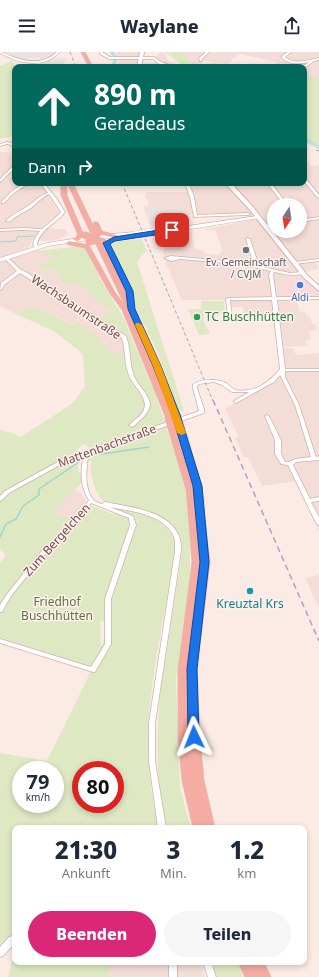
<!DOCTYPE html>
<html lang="de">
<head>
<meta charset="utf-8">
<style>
	body { margin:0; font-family:"Noto Sans",sans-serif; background:#f6f6f7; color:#1f2937; height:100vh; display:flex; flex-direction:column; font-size:15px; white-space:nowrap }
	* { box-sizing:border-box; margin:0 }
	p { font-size:13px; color:#747a83 }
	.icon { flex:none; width:22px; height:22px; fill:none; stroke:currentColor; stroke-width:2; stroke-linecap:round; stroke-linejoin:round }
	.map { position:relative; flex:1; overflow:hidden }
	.panel { position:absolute; left:12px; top:773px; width:295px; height:140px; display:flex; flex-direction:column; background:#fff; border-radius:8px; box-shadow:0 2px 6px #0003 }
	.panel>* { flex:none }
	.hud { position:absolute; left:12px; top:12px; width:295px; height:122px; border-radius:8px; box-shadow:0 2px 6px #0003; background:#00695c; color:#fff; overflow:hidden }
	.needle { width:26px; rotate:192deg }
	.controls { position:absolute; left:267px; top:146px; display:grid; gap:8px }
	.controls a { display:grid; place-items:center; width:40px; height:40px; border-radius:50%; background:#fff; box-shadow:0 2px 6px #0003; font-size:20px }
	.speed { position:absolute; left:12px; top:709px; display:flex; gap:8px; font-size:20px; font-weight:700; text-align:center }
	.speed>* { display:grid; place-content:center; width:52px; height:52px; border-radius:50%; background:#fff; box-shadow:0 2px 6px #0003; line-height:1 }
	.speed small { font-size:10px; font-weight:400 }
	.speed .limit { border:6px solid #d22; background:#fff; color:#111 }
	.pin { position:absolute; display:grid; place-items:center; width:34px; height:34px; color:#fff; margin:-17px; border-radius:8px; box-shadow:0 2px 6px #0006 }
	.me { position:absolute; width:44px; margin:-22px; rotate:358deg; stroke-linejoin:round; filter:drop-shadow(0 0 3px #0008) }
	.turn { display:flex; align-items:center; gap:14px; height:84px; padding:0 16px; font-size:18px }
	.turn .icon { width:52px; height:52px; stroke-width:2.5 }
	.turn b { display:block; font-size:28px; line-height:34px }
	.then { display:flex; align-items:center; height:38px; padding:0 16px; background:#0003; gap:8px; font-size:15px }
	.eta { display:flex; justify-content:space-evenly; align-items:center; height:68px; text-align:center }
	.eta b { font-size:24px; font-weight:800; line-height:28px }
	.action { display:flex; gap:8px; margin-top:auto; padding:8px 16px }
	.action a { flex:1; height:46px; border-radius:24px; background:#db2777; color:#fff; font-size:16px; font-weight:800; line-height:46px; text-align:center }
	.action a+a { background:#f6f6f7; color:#1f2937 }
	header { display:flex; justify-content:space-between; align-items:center; height:52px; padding:0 16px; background:#fff; font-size:18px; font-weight:800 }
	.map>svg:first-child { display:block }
	.residential { fill:#f4ddd6; fill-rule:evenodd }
	.commercial { fill:#fbd8d9 }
	.industrial { fill:#ebe1df }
	.green { fill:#dee8c3; fill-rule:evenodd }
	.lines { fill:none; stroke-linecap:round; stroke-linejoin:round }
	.stream-far1 { stroke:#a0d5cc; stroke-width:1 }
	.stream { stroke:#a0d5cc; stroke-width:1.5 }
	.river { fill:#bae4dc; fill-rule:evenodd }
	.minor-casing { stroke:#ceb2ae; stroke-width:1.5 }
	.tertiary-casing { stroke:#ceb2ae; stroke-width:1 }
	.secondary-casing { stroke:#d3b3ae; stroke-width:2 }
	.trunk-casing { stroke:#d5cac9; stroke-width:1 }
	.minor { fill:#fff; fill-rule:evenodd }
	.tertiary { fill:#fff; fill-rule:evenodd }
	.secondary { fill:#fff; fill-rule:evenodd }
	.trunk { fill:#f5aca2; fill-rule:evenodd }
	.rail-far1 { stroke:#aba3c4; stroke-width:1; stroke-dasharray:3.5 2.5; stroke-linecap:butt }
	.rail { stroke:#aba3c4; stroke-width:1.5; stroke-dasharray:6 4; stroke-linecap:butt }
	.tertiary-bridge-casing { stroke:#ceb2ae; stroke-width:6; stroke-linecap:butt }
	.trunk-bridge-far1-casing { stroke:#d5cac9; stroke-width:8; stroke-linecap:butt }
	.trunk-bridge-casing { stroke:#d5cac9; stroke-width:10; stroke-linecap:butt }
	.tertiary-bridge { stroke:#fff; stroke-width:5.5 }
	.trunk-bridge-far1 { stroke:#f5aca2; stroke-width:7 }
	.trunk-bridge { stroke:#f5aca2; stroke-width:9 }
	.route { fill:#1a73e8; stroke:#114b97 }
	.slow { fill:#f59e0b }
	.worship-dot { fill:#6b7280; stroke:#fef0ea; stroke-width:1.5 }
	.shop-dot { fill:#3f7fe0; stroke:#fef0ea; stroke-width:1.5 }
	.leisure-dot { fill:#2e9e5b; stroke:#fef0ea; stroke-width:1.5 }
	.culture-dot { fill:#0f9aa8; stroke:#fef0ea; stroke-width:1.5 }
	.labels { text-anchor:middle; stroke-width:3; stroke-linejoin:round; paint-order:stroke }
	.far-worship-label { font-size:10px; fill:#5b616d; stroke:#fef0ea }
	.far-shop-label { font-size:10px; fill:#366cbe; stroke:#fef0ea }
	.street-label { font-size:12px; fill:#724d4b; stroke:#fef0ea }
	.leisure-label { font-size:12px; fill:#27864d; stroke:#fef0ea; text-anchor:start }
	.park-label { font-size:12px; fill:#5f7241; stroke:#fef0ea }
	.culture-label { font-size:12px; fill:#0d838f; stroke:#fef0ea }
</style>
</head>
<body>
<header><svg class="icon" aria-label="menu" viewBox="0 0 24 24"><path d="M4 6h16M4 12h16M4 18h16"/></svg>Waylane<svg class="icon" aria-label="share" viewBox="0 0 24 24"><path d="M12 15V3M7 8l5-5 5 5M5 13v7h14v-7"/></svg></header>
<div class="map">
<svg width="319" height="925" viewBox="0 0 319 925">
	<rect width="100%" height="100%" fill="#fbebe4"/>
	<path class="residential" d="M116 0H139L137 12 160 10 155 6 159 1 162 0 165 1 168 9 178 15H117L119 9Z
		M182 0H319V26L304 23V15H270L277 10 240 2 227 12 202 8V12L193 13 188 10 190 9Z
		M0 100 15 101V131H40L60 162 42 175 66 178 68 183 52 189 33 188 28 196 44 200 55 206 37 213 46 220 52 217 65 226 59 229H77L92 241 89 242 113 259 95 267 124 289V299L110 302 96 283 34 254 16 262 0 254Z
		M308 110 311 114 319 113V209L316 210 319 217 288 223 280 241 281 248 297 249 299 259 305 260 307 264H310L312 272H315L317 278 309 279V282L311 287 305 289 308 294 282 295 274 265 244 263 243 255H231L230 248H182L167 214 163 199 166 196 165 192H163L164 185 191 180 195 197 202 198 205 202 218 203 220 200 222 199V196L215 178H202L251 168 246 161 184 162 183 154H148V147H145L146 140H188L185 131H304V111ZM274 153H300V179H274Z
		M282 296H293L296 303 319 301V479L296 429 262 434 248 405H244L235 386 239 385 225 357 284 320Z
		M75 437 82 442 86 450 74 469 53 460Z
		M319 523V556L305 526Z
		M110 910H200L205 925H108Z"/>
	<path class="commercial" d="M287 223 300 224 319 239V245L280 246V241Z"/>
	<path class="industrial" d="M7 0H57L53 4 45 6 23 7 15 5Z
		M66 6 68 9H64L66 15H37V13L51 7Z
		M143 154H183L184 162H190V169L151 175Z"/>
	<path class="green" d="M165 0H182L190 9 188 10 193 13C199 12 208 13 212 11L250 15H185Z
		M13 8 15 21V81L9 86H0V14Z
		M304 23 319 26V97L304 87Z
		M141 187 147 198 137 210 184 359H179L158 301 137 258 128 231 115 203 112 192 115 190Z
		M82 194 86 197 102 230 122 263 138 300 157 346 185 433 190 475V524L176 628 180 736 191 776H167L159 739 157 690 160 641 182 501 181 486 174 475 156 462 103 449C94 438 90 424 91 410L88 407 94 401 84 392 78 396V415L82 430 54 460 74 469 46 500 63 485 89 453 113 462 117 457C137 461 164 464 173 486 175 490 175 497 175 502 167 551 155 602 150 652 145 692 149 737 159 776H15V885L0 901V701L47 709 93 615 0 586V511L6 503 0 498V377L21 385 73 351 85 334 83 302 54 279 16 262 34 254 73 273 78 271 96 283 110 302 124 299V289L94 267 113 259 88 242 91 241 77 229 67 233 59 228 64 226 52 217 46 220 36 214 54 206 44 200 35 199ZM100 569 111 570 101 595ZM21 718H55V752H21ZM81 718H115V752H81Z
		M201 249H224L225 261H203L204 270 210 282 199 283 188 257H201Z
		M15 907V910H110L108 925H8L12 909Z
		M209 910H237L243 925H214Z"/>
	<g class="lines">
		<path class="stream-far1" d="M0 190 16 189 17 185 34 184"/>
		<path class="stream" d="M95 403 149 395
			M0 485 6 472 16 467 23 454 39 443V437L79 410"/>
		<path class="river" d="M109 0H114L118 6 115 15H111L114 6Z
			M304 85 319 93V97L304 89Z"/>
		<g class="minor-casing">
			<path id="minor" d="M0 0H2C20 9 41 15 57 0H60C44 17 19 12 0 1Z
				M100 0H102L110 5H154L161 10 169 13 167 14 159 12 153 7H109L100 2Z
				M206 0H209L202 7V9H200L199 6Z
				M288 0H291L285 5C294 13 308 8 319 6V8L314 9 304 16V15H302L303 14 310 10C300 12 290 13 282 6V4Z
				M7 90 15 92V94L7 92 0 94V92Z
				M14 113H15V116L0 130V127Z
				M304 126H305L319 143V146H318L304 129Z
				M24 131H29L14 141 4 151H2V149L12 139Z
				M40 131H44L56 146 65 160C55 173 42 175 37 192L39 196 37 197H36L33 192 35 186 40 179 22 178 0 179V177L22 176 42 177 54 167 61 160 49 142C42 145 37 151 31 156 24 160 16 164 9 170L6 169C12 162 21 159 28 154 35 149 40 143 48 141Z
				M185 131H189L194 145 197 163 248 161 250 162 248 163 194 165 190 145Z
				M267 131H271L288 153H284Z
				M319 165V167L300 170V168Z
				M274 172V174L265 175 263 174 265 173Z
				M247 186 250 187 259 214 290 221 303 220 305 221C296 225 284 222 274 220L273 222 276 245H319V247L277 248 285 317H319V319H285V325L299 353 316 405 319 404V408L296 410 293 413 310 447 319 445V449L311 450 319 465V473L316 471 288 413 281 412 275 402V388L265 364 267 363 269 364 281 388V402L285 410H289L295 407 311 405 295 353 280 323 274 330 236 351 234 350V349L249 340H232L222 333 214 330 199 332 197 334V336L204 357V361L89 401C86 415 83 440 96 450 98 451 100 451 102 452L105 450C129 455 168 458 179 484 181 488 181 494 181 499L155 671V709L166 776H158L149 709V671L175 499C175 494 176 488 173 483 163 462 130 459 110 455L133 464 136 473 111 547V592L95 620H93L0 591V587L91 615 105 592V547L130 473 129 466 91 451 78 472 44 503 11 544 2 560H0V553L7 542 40 501 74 470 89 448C80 435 80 418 84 403L67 409 9 441 2 448 0 449V444L5 439 63 407 199 359 193 336V333C200 326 217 327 226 331 229 333 232 337 236 338 255 341 268 331 280 317L272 248H230L232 265 230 266 228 265 226 247 228 246 272 245 269 222 271 219 237 212 180 207 171 209 164 206 171 204 237 210 254 213 246 187Z
				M6 206H8L21 218 26 220 126 284C131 297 129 311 134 324 138 333 149 343 150 352 150 361 140 368 134 374L132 375 129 373C134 368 142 364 144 357 148 346 135 335 130 326 124 313 126 299 122 286L20 221 4 233 2 237 0 238 1 231 17 219 6 208Z
				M319 207V209L295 212 293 211 295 210Z
				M15 883V891L3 904 0 905V895L9 885Z
				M169 910H177V925H169Z
				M203 910H211L216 925H208Z"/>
		</g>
		<g class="tertiary-casing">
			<path id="tertiary" d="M257 164 259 165V166L153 183 150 181 153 179Z
				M136 180 138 181V183L101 187 98 185 101 183Z
				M86 185 89 187 88 188 48 194 0 210V206L47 191Z"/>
		</g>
		<g class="secondary-casing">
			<path id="secondary" d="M140 0H144L141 15H137Z
				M225 131H231L253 155 308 224 319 234V239L304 226 249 157Z"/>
		</g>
		<g class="trunk-casing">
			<path id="trunk" d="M81 0H85L93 15H89Z
				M61 131H73L93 173 94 170H98L102 179 119 184 116 186 98 182 101 189 108 190 117 209 116 210H112L155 304 180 363 179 365 173 364 169 366 165 364 122 258 109 240 85 196 69 193 66 191 69 189 89 193 115 240 124 252 67 131V143L83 181V185L78 189 73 188 77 184V181L61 143Z
				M197 431 201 434 210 510 197 617 200 685 204 728 215 776H193L182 729 178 685V617L192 510 186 435 187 433H193Z
				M238 910H264L271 925H245Z"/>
		</g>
		<use href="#minor" class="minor"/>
		<use href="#tertiary" class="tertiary"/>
		<use href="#secondary" class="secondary"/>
		<use href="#trunk" class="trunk"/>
		<path class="rail-far1" d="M70 0 76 15
			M316 98 319 99
			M122 131 213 349"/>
		<path class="rail" d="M213 348 319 589"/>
		<g class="tertiary-bridge-casing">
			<path id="tertiary-bridge" d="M136 182 154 179"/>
		</g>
		<g class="trunk-bridge-far1-casing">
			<path id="trunk-bridge-far1" d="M84 183 93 186 98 181
				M89 190 94 188 103 190"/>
		</g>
		<g class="trunk-bridge-casing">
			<path id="trunk-bridge" d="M176 363 197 434
				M169 364 190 435"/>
		</g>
		<use href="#tertiary-bridge" class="tertiary-bridge"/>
		<use href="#trunk-bridge-far1" class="trunk-bridge-far1"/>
		<use href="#trunk-bridge" class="trunk-bridge"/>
	</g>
	<path class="route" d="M172 176 175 177V180L115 189 110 192 133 239 135 257 161 314 180 363 202 434 209 510 197 617 199 685 198 688 194 690 190 688 188 685 187 617 200 510 193 434 172 363 153 314 128 257 126 239 103 191 114 185Z"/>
	<path class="slow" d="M136 271H139L142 273 161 314 186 381 182 383 177 381 153 314 135 273Z"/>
	<circle class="worship-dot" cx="246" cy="198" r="4"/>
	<circle class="shop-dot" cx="300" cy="233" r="4"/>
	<circle class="leisure-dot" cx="197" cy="265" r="4"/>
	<circle class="culture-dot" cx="250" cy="539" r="4"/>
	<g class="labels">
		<g class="far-worship-label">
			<text x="246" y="214">Ev. Gemeinschaft<tspan x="246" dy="12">/ CVJM</tspan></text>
		</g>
		<g class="far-shop-label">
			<text x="300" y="249">Aldi</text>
		</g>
		<g class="street-label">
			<text transform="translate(76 255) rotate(34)" y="4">Wachsbaumstraße</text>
			<text transform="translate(107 394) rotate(-20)" y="4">Mattenbachstraße</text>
			<text transform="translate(57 488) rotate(-48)" y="4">Zum Bergelchen</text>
		</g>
		<g class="leisure-label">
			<text x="205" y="269">TC Buschhütten</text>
		</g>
		<g class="park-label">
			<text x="57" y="554">Friedhof<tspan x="57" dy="14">Buschhütten</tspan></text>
		</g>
		<g class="culture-label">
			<text x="250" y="556">Kreuztal Krs</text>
		</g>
	</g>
</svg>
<div class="controls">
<a><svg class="needle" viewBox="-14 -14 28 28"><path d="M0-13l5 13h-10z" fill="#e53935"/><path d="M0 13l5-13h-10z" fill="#747a83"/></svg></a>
</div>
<div class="speed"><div>79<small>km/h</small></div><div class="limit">80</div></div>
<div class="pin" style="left:172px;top:178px;background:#d93025"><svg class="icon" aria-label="arrive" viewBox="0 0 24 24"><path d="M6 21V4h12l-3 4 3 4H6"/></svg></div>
<svg class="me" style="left:194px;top:685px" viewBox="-20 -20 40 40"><path d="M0-17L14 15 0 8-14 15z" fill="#1a73e8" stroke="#fff" stroke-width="4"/></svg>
<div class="hud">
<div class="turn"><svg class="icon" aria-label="ahead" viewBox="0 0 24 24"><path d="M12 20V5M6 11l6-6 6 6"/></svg><div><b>890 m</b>Geradeaus</div></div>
<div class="then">Dann<svg class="icon" aria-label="right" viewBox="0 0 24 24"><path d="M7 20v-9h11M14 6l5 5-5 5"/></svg></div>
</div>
<section class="panel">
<div class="eta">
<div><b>21:30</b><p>Ankunft</p></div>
<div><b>3</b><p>Min.</p></div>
<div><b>1.2</b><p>km</p></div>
</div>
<div class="action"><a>Beenden</a><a>Teilen</a></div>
</section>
</div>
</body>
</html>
